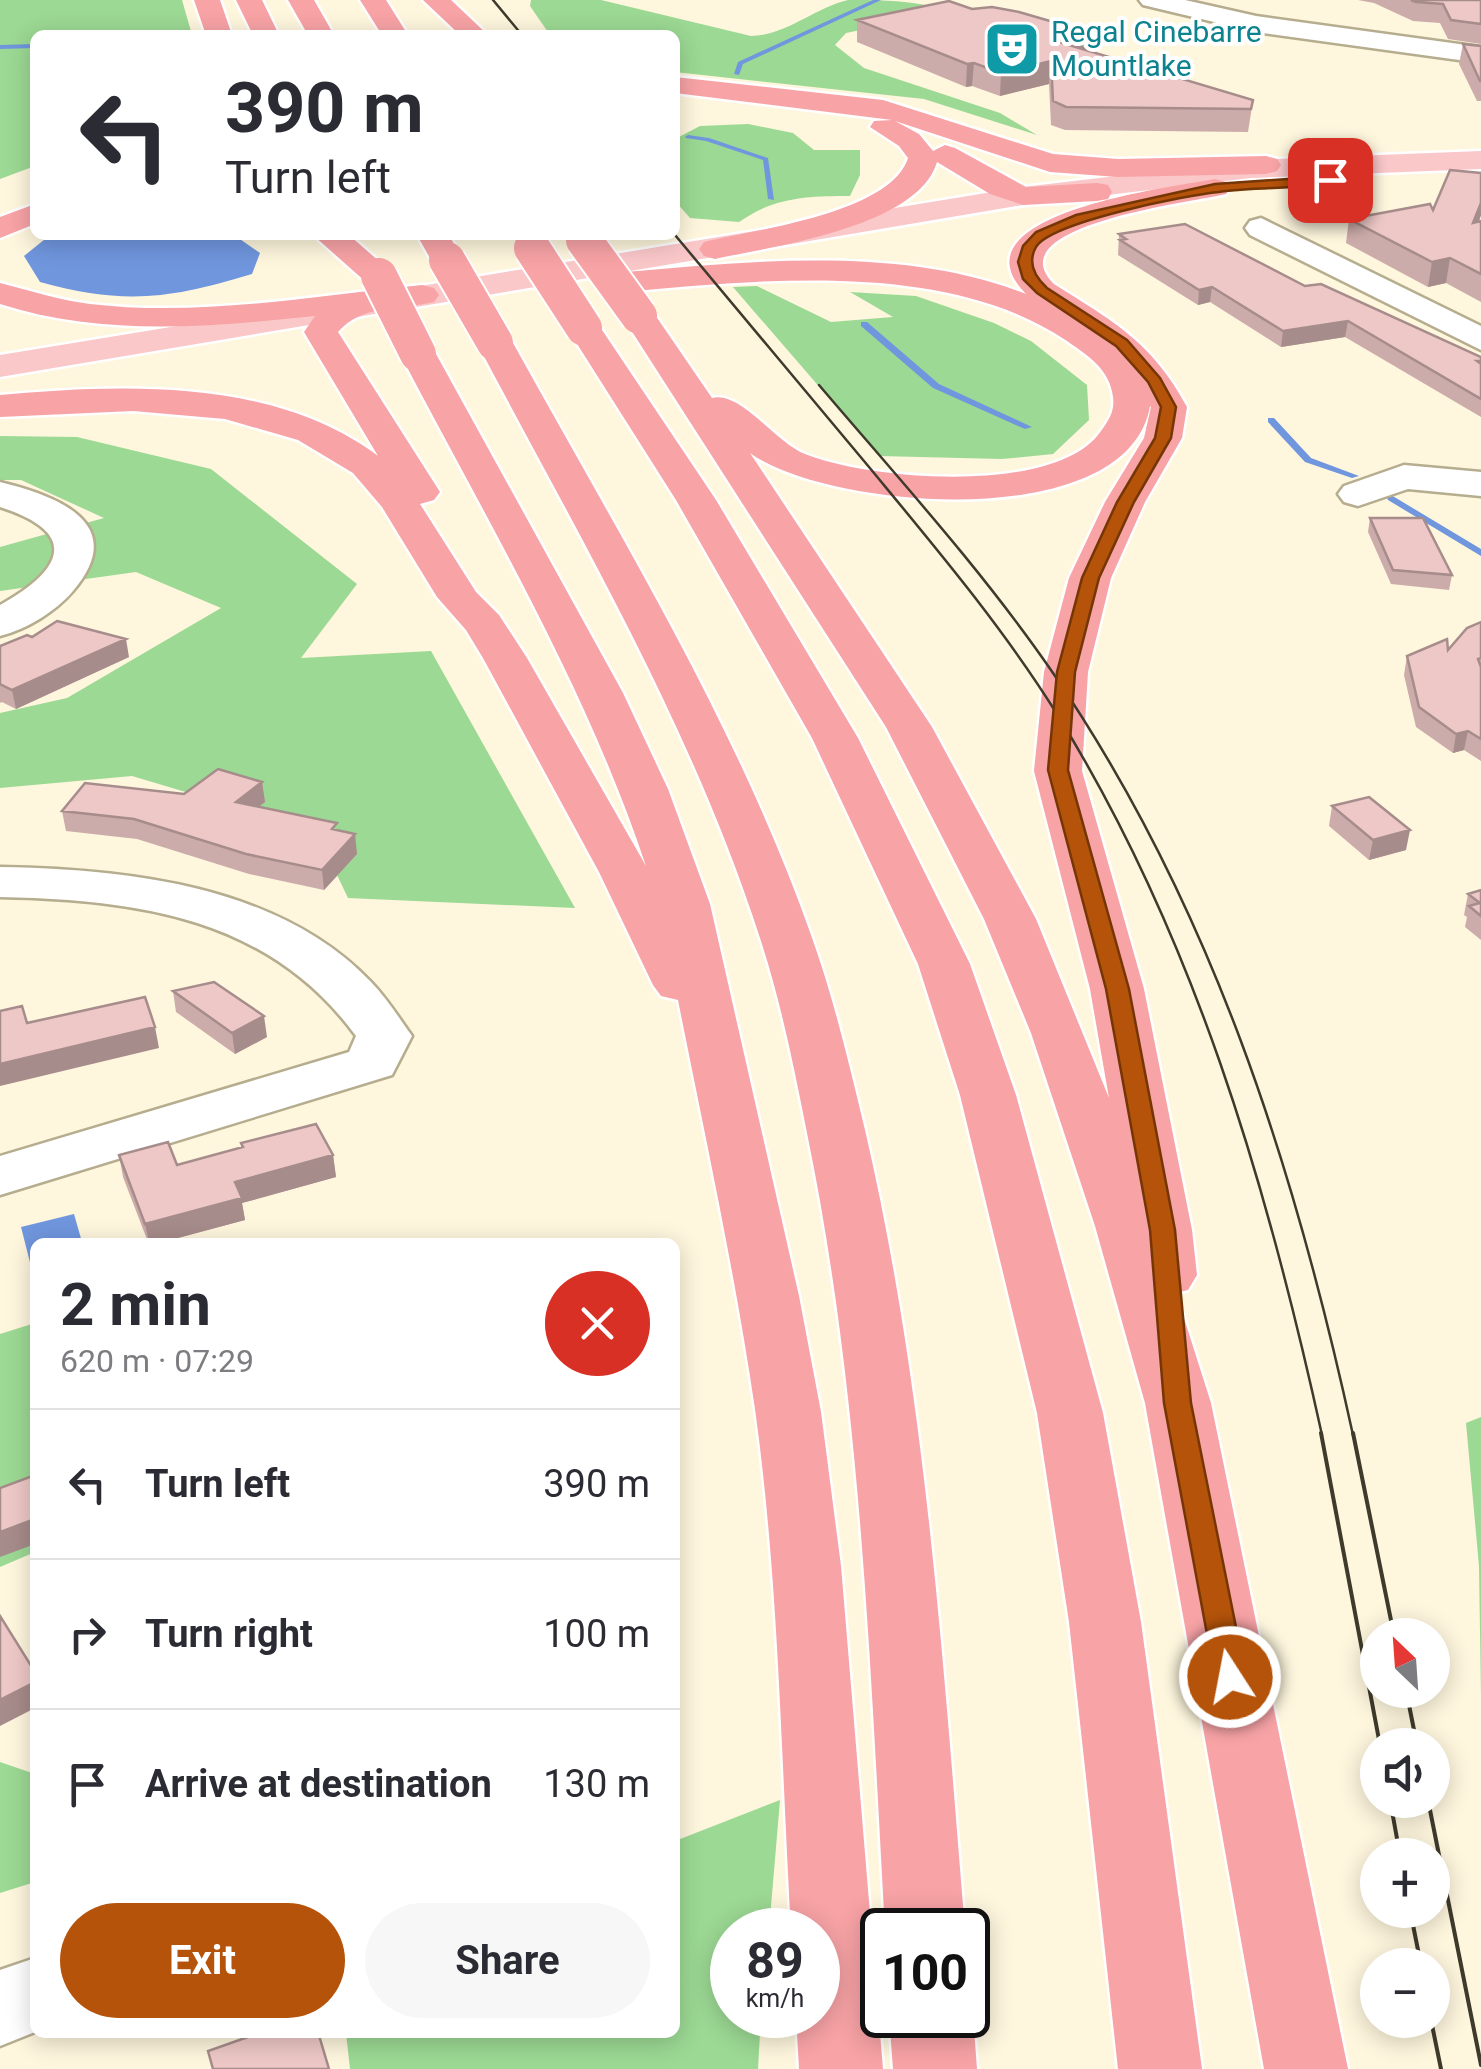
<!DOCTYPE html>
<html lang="en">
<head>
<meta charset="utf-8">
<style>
	body { margin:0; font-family:Roboto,sans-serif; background:#f7f7f7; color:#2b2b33; height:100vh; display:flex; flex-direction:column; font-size:38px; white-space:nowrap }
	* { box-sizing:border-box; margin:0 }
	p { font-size:32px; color:#7c7c81 }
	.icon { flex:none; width:55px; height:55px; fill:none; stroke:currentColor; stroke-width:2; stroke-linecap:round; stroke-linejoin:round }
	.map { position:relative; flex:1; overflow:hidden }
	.side { position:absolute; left:30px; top:1238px; width:650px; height:800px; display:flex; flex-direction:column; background:#fff; border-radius:15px; box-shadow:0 5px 25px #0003 }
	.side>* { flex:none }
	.guide { position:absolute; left:30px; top:30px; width:650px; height:210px; border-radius:15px; box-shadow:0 5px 25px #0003; background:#fff; color:#2b2b33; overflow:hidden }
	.needle { width:65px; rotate:335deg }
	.tools { position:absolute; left:1360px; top:1618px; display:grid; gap:20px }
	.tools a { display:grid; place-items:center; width:90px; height:90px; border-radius:50%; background:#fff; box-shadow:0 5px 25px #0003; font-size:50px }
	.speed { position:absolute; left:710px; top:1908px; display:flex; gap:20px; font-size:50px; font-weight:700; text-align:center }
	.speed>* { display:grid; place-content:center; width:130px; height:130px; border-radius:50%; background:#fff; box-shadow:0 5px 25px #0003; line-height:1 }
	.speed small { font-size:25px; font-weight:400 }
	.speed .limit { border:5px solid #111; border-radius:15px; background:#fff; color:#111 }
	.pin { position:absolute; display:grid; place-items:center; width:85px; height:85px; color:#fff; margin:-42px; border-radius:20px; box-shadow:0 5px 15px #0006 }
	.me { position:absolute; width:110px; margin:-55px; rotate:349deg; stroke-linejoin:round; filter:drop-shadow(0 0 8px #0008) }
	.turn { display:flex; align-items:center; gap:35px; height:210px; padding:0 30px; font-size:45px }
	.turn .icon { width:130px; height:130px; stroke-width:2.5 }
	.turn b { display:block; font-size:70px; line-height:85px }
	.round { display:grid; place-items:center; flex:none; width:105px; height:105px; border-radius:52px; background:#f7f7f7 }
	.headline { display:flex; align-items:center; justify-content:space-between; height:170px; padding:0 30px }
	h1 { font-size:60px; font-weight:700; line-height:75px }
	.button { display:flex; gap:20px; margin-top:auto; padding:20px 30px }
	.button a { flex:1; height:115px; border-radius:60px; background:#b45309; color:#fff; font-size:40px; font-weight:700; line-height:115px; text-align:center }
	.button a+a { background:#f7f7f7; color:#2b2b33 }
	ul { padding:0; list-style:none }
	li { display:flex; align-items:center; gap:30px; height:150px; padding:0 30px; border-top:2px solid #e1e1e2 }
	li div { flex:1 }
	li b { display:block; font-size:38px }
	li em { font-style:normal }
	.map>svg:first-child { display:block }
	.green { fill:#9cd994 }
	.water { fill:#7096de }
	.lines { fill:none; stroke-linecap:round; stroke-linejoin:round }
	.stream { fill:#7096de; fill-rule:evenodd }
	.minor-casing { stroke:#b6ad8f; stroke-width:5 }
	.major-casing { stroke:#fff; stroke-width:5 }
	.highway-casing { stroke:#fff; stroke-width:5 }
	.minor { fill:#fff; fill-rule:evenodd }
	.major { fill:#fbc8ca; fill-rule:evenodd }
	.highway { fill:#f8a3a6; fill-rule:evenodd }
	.tram-far1 { stroke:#3e3a2c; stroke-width:2.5 }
	.tram { stroke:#3e3a2c; stroke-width:4 }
	.highway-bridge-casing { stroke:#fff; stroke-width:40; stroke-linecap:butt }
	.highway-bridge { stroke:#f8a3a6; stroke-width:36 }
	.wall { fill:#ccacaa }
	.shaded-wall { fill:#a68c8b }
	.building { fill:#edc8c6; stroke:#a68c8b; stroke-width:2.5 }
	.route { fill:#b45309; stroke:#753606; stroke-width:2.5 }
	.labels { text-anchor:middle; stroke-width:8; stroke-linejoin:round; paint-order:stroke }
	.far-culture-label { font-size:30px; fill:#0d838f; stroke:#fff; text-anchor:start }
</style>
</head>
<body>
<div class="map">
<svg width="1481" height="2069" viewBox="0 0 1481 2069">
	<rect width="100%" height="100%" fill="#fef6dd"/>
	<path class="green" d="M0 0H182L192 35H35V166L0 179Z
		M531 0H601L751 36C787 35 814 8 848 0 880 0 920 0 949 12L846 33 835 45 864 68 1000 113 1037 135 924 99 675 72V35H550L530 6Z
		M748 124 793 133 814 150H860V175L850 196C808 196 774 197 739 222L690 218 675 201V139L700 126Z
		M757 286 831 322 893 317 850 292 916 296 994 323 1031 341 1087 385 1089 420 1053 454 1002 459 879 456 733 287Z
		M0 436 77 437 211 469 357 584 301 658 431 651 575 908 348 898 316 831 132 776 0 788V713L67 698 221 608 136 572 0 591V547L104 518 21 480H0Z
		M35 1323V1552L0 1567V1334Z
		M1481 1417V1695L1479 1566 1466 1423Z
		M0 1762 35 1774V1882L0 1893Z
		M780 1800 769 1930H732V2015H761L758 2069H350L346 2033 675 2032V1841Z"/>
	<path class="water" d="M50 235H234L260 253 252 274C170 299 124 305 40 282L24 256Z
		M74 1214 82 1242H35V1282L21 1227Z"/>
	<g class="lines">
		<path class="stream" d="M873 0H881L743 64 739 75 734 74 738 62Z
			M35 44V48L0 49V45Z
			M688 135 709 138 768 158 774 200 768 199 763 160 706 141 686 138 685 137Z
			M861 322H867L939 384 1032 427 1025 429 933 388 861 326Z
			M1268 418H1274L1311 458 1359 476 1352 478 1305 462 1268 422Z
			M1391 495 1481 549V556L1388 500 1387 498Z"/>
		<g class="minor-casing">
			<path id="minor" d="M1139 0H1185L1256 16 1481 47V63L1256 32 1143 5Z
				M1261 218 1481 326V350L1250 235 1245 228 1250 221Z
				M1404 465 1481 472V496L1408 489 1358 506 1344 502 1338 494 1344 486Z
				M0 482C58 496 130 524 73 591 55 612 27 629 0 636V605C63 570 81 533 0 507Z
				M0 867C126 869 278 885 370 981 386 997 399 1018 412 1036L392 1075 0 1195V1156L349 1052 356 1036C269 917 138 900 0 897Z
				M35 1958V2032L0 2046V1970Z"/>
		</g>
		<g class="major-casing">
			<path id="major" d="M1481 151V169L1251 178 1023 205 0 377V355L1023 187 1251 160Z"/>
		</g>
		<g class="highway-casing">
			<path id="highway" d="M194 0H220L232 35H206Z
				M236 0H262L279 35H253Z
				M288 0H314L334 35H308Z
				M360 0H386L408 35H382Z
				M423 0H451L488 35H460Z
				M675 77 883 100 1053 154 1118 159 1266 156 1277 159 1281 165 1277 171 1266 174 1118 177 1050 172 895 121 919 134 933 151 945 145 955 148 1026 187 1097 183 1108 185 1112 192 1108 199 1097 201 1023 205 990 194 937 162C918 227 774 246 715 259L704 256 699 249 704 242C754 230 891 213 908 158L899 146 870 127 874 121 892 120 675 93Z
				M1215 179 1226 182 1230 188 1226 194C1195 202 994 225 1054 284 1114 322 1152 342 1187 407L1182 438 1145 502 1111 578 1088 672 1082 771 1144 989 1192 1230 1197 1275 1188 1290 1176 1293 1211 1403 1348 2069H1264L1145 1403 1095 1226 1031 1033 984 919 886 727 622 316 627 309 639 306 651 309 712 398C741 391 775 442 805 454 869 480 1057 496 1101 431 1109 420 1115 411 1113 397 1110 369 1087 355 1067 341 946 259 762 280 624 292L612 289 607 282 612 275 624 272C754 261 902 245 1026 294 947 214 1173 187 1215 179ZM1150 406 1151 407 1144 438 1105 502 1069 578 1044 672 1034 771 1090 989 1109 1098 1036 919 932 727 750 453C828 510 1128 535 1150 406Z
				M35 204V224L0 238V217Z
				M313 235H349L396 276 391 283H367Z
				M417 235H449L463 260 459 267H435Z
				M0 283C31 291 59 300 90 304 199 317 314 296 422 285L434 288 439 295 434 302C401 310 362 304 338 332L440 492 434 500 420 504 476 592 499 615 527 658 646 866C586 686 488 522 400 354L405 346 418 343 431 346 436 354 623 693 668 789 710 904 799 1296 821 1412 841 1566 883 2069H799L796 2015H818V1930H791C781 1757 779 1581 755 1409 735 1272 705 1136 678 1000L661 996 653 985 599 872 483 658 466 630 437 597 382 507 353 473 298 440 225 419 133 411 0 417V395C124 384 274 378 378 456L304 332 315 316C209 327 103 337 0 304Z
				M584 318 596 321 716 500 858 738 970 964 1016 1095 1103 1413 1141 1622 1202 2069H1118L1069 1622 1037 1413 960 1095 918 964 812 738 676 500 567 328 572 321Z
				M495 332 507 336 513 343C620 537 737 725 811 935 834 999 849 1064 865 1130 926 1393 943 1662 965 1930H885C870 1663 861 1395 807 1133 794 1067 781 1002 760 938 692 727 580 538 477 343L483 336Z
				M968 2004 973 2015 977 2069H893L889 2015H968Z"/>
		</g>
		<use href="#minor" class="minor"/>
		<use href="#major" class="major"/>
		<use href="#highway" class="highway"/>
		<path class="tram-far1" d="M493 0 522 35
			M675 235C740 312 804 390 869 467 935 547 1002 626 1057 714 1194 935 1267 1184 1322 1435
			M819 385C899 479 983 571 1053 673 1211 904 1294 1164 1353 1435"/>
		<path class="tram" d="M1321 1433 1380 1745
			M1353 1433 1394 1635
			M1406 1690 1417 1745
			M1390 1800 1400 1855
			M1428 1800 1481 2065
			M1410 1910 1421 1965
			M1431 2020 1441 2069"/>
		<g class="highway-bridge-casing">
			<path id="highway-bridge" d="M584 240 639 316
				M532 248 584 328
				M447 260 495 343
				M379 276 418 354"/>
		</g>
		<use href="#highway-bridge" class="highway-bridge"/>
	</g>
	<path class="wall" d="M1358 0H1481V44L1448 39 1440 23 1413 21 1374 3Z
		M857 20 1098 35 1096 53 1253 100 1248 132 1065 130 1051 125 1049 84 1000 96 972 86 966 87 857 42Z
		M1463 44 1481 46V101H1477L1459 64Z
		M1481 173V215L1479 222 1481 221V302L1446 283 1428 287 1346 243 1349 219 1433 210Z
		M1119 234 1305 286 1481 357V417L1345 337 1281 347 1210 302 1198 305 1118 255Z
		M1370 518 1452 575 1449 590 1391 584 1368 532Z
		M1481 622V761L1464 750 1453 753 1416 727 1404 675 1407 656 1448 650Z
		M32 637 129 657 16 709 2 702 0 703V646Z
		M262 782 265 802 258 807 338 830 357 854 324 890 249 874 137 839 66 831 62 811Z
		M1332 806 1406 850 1369 860 1329 826Z
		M1481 890V940L1465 927 1467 917 1464 915 1468 894Z
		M173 991 267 1037 235 1054 176 1012Z
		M241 1143 333 1155 336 1177 242 1203 245 1220 163 1242H148L123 1177 119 1155 177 1165 241 1147Z"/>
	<path class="shaded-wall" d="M1098 35 1096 57 1062 43Z
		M1051 61 1049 84 1000 96 1001 73Z
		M974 63 972 86 966 87 967 64Z
		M1481 203V215L1469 247 1473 223Z
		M1450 258 1446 283 1428 287 1432 262Z
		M1212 287 1210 302 1198 305 1199 290Z
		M1348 321 1345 337 1281 347 1283 331Z
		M126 639 129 657 16 709 12 690Z
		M1468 731 1464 750 1453 753 1456 734Z
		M262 782 265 802 239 822 236 802Z
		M1410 830 1406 850 1369 860 1373 840Z
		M355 834 357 854 324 890 322 870Z
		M264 1016 267 1037 235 1054 232 1033Z
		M155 1027 159 1048 0 1086V1064Z
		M333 1155 336 1177 242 1203 245 1220 163 1242H149L145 1224 235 1182Z
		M35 1519V1544L0 1557V1532Z
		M35 1682V1708L0 1726V1700Z"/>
	<path class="building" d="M1411 0H1481V24L1451 20 1443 4 1416 2Z
		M949 1 972 9 992 7 1019 12 1098 35 1062 43 1253 100 1251 109 1066 107 1053 101 1051 61 1001 73 974 63 967 64 857 20Z
		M1463 44 1481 46V81H1480Z
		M1450 170 1481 173V203L1473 223 1481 221V274L1450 258 1432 262 1349 219 1430 204 1433 210Z
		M1185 224 1305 286 1321 284 1481 357V361H1477L1481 364V399L1348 321 1283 331 1212 287 1199 290 1120 240 1126 239 1119 234Z
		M1370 518H1423L1452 575 1393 570Z
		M57 621 126 639 12 690 0 684V646L27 635 32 637Z
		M1481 622V658L1478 659 1481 667V739L1468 731 1456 734 1419 707 1407 656 1447 639 1448 650 1467 628Z
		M218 769 262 782 236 802 337 823 332 829 355 834 322 870 246 854 134 819 62 811 85 783 184 794Z
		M1369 797 1410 830 1373 840 1332 806Z
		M1481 890V916L1469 906 1480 903 1468 894Z
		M214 982 264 1016 232 1033 173 991Z
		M145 997 155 1027 0 1064V1011L22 1006 27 1023Z
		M316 1124 333 1155 235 1182 242 1198 145 1224 119 1155 168 1142 177 1165 243 1147 241 1143Z
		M35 1475V1519L0 1532V1488Z
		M0 1616 35 1672V1682L0 1700Z
		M262 2032H318L329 2069H213L208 2051Z"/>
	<path class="route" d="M1330 176 1337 180 1335 183C1297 189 1257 187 1219 192 1187 195 1051 222 1036 247 1027 263 1035 277 1047 288L1127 340 1160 378 1176 407 1171 438 1134 502 1099 578 1075 672 1068 770 1129 989 1175 1230 1191 1403 1246 1677 1241 1686 1230 1689 1220 1686 1215 1677 1164 1403 1150 1230 1106 989 1048 770 1057 672 1082 578 1117 502 1155 438 1161 407 1148 382 1116 346 1037 293 1023 279 1018 262 1023 246 1036 232 1076 215 1215 184Z"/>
	<defs>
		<g id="theatre-square" transform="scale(2.875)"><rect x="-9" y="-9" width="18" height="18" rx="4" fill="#0f9aa8" stroke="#fff"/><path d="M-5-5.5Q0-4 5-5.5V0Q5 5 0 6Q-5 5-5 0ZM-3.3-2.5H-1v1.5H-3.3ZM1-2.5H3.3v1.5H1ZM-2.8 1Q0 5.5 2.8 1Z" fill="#fff"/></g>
	</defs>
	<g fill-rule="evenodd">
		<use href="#theatre-square" x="1012" y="49"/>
	</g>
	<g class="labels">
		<g class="far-culture-label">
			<text x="1051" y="42">Regal Cinebarre<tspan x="1051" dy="34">Mountlake</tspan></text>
		</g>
	</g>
</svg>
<div class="tools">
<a><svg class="needle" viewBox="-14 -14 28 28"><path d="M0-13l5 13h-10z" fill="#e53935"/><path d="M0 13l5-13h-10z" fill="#7c7c81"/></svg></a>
<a><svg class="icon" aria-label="sound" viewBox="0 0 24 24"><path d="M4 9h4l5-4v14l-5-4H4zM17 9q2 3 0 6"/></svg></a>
<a>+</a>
<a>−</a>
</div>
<div class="speed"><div>89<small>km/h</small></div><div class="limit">100</div></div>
<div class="pin" style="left:1330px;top:180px;background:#d93025"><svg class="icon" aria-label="arrive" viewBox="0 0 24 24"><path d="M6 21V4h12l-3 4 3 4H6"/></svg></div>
<svg class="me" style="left:1230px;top:1677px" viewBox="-20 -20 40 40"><circle r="17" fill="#b45309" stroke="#fff" stroke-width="3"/><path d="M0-11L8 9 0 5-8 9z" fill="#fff"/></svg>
<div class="guide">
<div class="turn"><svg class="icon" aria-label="left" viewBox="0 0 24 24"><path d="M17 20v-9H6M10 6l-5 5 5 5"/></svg><div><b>390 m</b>Turn left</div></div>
</div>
<section class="side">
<div class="headline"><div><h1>2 min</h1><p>620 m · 07:29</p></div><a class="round" style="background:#d93025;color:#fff"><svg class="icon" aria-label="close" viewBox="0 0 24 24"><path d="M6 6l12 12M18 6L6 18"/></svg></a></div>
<ul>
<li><svg class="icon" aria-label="left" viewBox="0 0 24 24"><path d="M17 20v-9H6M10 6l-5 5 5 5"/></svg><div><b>Turn left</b></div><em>390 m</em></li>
<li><svg class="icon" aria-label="right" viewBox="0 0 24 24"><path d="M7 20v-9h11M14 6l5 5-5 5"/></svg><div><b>Turn right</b></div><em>100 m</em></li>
<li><svg class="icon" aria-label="arrive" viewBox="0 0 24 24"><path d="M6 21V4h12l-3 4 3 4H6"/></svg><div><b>Arrive at destination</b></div><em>130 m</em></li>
</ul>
<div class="button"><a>Exit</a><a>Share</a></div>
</section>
</div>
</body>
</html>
